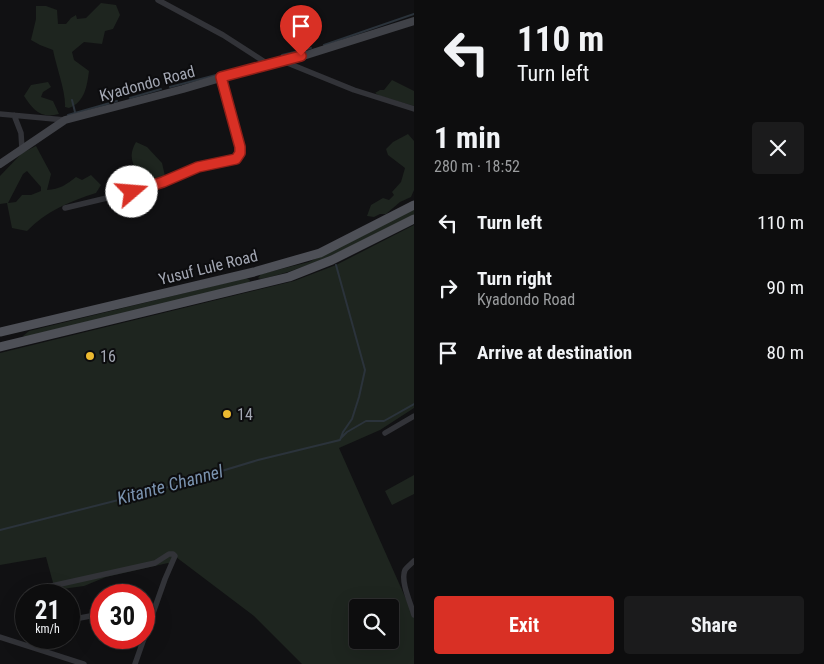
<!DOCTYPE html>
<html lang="en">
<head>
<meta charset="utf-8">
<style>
	body { margin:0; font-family:"Roboto Condensed",sans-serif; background:#1b1b1c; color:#f1f3f6; height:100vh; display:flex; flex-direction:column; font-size:19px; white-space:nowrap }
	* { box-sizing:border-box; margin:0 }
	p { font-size:16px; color:#9a9c9e }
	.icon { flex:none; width:28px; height:28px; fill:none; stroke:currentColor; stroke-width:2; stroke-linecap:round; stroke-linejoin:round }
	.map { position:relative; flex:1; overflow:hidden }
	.details { display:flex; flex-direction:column; background:#0d0d0e; width:410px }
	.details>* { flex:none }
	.banner { background:#0d0d0e; color:#f1f3f6; overflow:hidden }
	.fabs { position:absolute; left:349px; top:599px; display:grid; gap:10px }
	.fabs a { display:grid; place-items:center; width:50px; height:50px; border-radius:5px; background:#0d0d0e; box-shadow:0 5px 20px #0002,0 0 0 1px #2d2d2e; font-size:25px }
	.speed { position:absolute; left:15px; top:584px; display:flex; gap:10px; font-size:25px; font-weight:700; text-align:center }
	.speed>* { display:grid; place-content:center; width:65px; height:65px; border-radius:50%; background:#0d0d0e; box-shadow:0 5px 20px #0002,0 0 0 1px #2d2d2e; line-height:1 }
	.speed small { font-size:12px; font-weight:400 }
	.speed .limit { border:8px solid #d22; background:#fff; color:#111 }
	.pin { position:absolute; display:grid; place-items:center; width:42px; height:42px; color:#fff; margin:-51px -21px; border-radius:50% 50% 50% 0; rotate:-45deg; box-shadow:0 0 5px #0007 }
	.pin .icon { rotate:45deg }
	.me { position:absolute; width:55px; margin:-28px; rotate:72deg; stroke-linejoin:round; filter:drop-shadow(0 0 4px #0008) }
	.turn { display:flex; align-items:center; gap:18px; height:105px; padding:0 20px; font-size:22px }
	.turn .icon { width:65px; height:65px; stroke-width:2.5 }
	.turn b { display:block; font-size:35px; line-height:42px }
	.round { display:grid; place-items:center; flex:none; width:52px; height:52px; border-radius:5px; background:#1b1b1c }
	.summary { display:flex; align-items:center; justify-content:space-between; height:85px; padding:0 20px }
	h1 { font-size:30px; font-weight:700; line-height:38px }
	.cta { display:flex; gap:10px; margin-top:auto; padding:10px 20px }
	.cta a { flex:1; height:58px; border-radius:5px; background:#d93025; color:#fff; font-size:20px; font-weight:700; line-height:58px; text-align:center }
	.cta a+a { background:#1b1b1c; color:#f1f3f6 }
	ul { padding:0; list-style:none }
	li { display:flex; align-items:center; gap:15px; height:65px; padding:0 20px }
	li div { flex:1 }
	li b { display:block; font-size:19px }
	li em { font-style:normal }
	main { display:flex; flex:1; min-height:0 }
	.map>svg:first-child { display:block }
	.green { fill:#1e251f; fill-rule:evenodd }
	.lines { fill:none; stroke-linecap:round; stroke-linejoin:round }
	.stream { stroke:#2b333b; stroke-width:2 }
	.street { stroke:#323338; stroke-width:5.5 }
	.secondary { stroke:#404248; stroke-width:8 }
	.primary { stroke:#4e5057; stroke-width:9 }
	.route-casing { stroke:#8d1f18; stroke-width:12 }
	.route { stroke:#d93025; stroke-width:9 }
	.poi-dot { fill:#ecba30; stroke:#0c0c0e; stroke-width:2 }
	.labels { text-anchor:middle; stroke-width:4; stroke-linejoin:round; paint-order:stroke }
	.street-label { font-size:16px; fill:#a3a7b3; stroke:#0c0c0e }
	.poi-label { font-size:16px; fill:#a3a7b3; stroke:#0c0c0e; text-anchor:start }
	.water-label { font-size:18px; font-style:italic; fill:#7a92ae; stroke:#0c0c0e }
</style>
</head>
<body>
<main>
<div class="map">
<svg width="414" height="664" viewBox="0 0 414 664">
	<rect width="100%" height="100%" fill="#111113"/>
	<path class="green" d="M101 3 116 5 120 15 113 29 105 31 102 44 84 42 72 52 74 60 89 71C87 86 85 102 69 108L65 107C66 92 56 66 53 50L40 45 31 40 36 19V6H46L57 10 58 24H66L71 18 76 15 77 19 86 18Z
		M392 80 414 91V106L380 96 375 93 380 90H384Z
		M48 82 51 87 43 92 41 97 53 101 59 114C41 119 33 110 24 96L31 85Z
		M408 134 414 141V190L411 197 400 202 386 214H380L374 217 367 216 371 205 383 198 389 200 394 195 392 192 401 182 405 168 388 155 386 149 393 142Z
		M136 142 147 147 162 163 165 176 127 190 122 181 133 177 138 173C131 162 129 154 136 142Z
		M36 146 51 174 47 190C60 189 66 185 76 177L82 180 91 175 101 185 96 193C71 201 46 211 27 231L12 228 7 203 0 204V176L22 153ZM27 171 41 187V191L31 195H22L16 202 8 203 23 174Z
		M414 208V215C364 240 316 267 261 279L258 278 261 274 309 262Z
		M414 225V408L380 430 339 448 414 617V664H302L254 616 176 557 173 566 168 563 106 577 84 586 55 590 46 557 0 565V353L294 281 336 265ZM358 608H390V640H358Z
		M246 278 250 280 249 283 24 337 23 336 29 331Z
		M414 475V494L392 505 385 491Z"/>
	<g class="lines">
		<path class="stream" d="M324 45 414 14
			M282 55 311 48
			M170 87 243 68
			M130 98 161 89
			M72 100 75 112
			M68 115 117 101
			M336 265 365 370 359 397 352 419 343 432 340 440
			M341 438 347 432 366 421H384L414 404
			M0 530 162 489 258 460 340 440"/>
		<path class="street" d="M158 0 223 35 268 64
			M285 62 354 90 414 109
			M0 114 65 120
			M14 115 21 133 22 149
			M65 208 132 192 163 182 198 167 236 159 240 153V147L221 77
			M385 433 414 416
			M414 561C411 564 407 567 405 570 400 581 411 604 414 615
			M38 589 155 563 169 554H173L175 556 165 579 135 664
			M144 610 153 612
			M69 620 101 614
			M0 637 84 664
			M28 646 32 638"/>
		<path class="secondary" d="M0 164 65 120 183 89 268 64 284 62 414 21"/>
		<path class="primary" d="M0 332 254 272 320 253 414 205
			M0 347 289 277 332 260 414 219"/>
	</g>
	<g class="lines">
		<g class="route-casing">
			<path id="route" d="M132 192 163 182 198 167 236 159 240 153V147L221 77 301 56"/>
		</g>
		<use href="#route" class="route"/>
	</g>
	<g class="poi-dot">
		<circle cx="90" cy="356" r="5"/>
		<circle cx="227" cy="414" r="5"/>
	</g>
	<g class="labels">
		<g class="street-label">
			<text transform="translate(147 83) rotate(-15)" y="6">Kyadondo Road</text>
			<text transform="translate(208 267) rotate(-14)" y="6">Yusuf Lule Road</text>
		</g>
		<g class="poi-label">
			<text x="100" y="362">16</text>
			<text x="237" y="420">14</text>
		</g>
		<g class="water-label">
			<text transform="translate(170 485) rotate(-15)" y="6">Kitante Channel</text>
		</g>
	</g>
</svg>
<div class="fabs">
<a><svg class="icon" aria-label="search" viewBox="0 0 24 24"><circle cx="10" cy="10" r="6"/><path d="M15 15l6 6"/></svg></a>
</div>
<div class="speed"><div>21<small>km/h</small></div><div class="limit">30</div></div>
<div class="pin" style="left:301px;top:56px;background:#d93025"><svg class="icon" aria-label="arrive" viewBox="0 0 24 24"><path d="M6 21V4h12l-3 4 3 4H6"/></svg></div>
<svg class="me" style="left:132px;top:192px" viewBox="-20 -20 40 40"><circle r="19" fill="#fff"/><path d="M0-13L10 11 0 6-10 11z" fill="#d93025"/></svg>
</div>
<section class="details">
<div class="banner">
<div class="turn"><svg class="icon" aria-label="left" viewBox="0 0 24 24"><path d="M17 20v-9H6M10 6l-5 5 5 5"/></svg><div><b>110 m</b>Turn left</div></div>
</div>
<div class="summary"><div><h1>1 min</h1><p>280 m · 18:52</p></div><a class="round"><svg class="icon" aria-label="close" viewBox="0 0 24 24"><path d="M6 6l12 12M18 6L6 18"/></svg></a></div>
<ul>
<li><svg class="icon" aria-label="left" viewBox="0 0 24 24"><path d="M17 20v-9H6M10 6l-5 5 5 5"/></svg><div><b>Turn left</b></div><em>110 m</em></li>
<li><svg class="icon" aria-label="right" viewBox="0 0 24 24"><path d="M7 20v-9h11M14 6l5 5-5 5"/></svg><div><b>Turn right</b><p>Kyadondo Road</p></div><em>90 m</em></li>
<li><svg class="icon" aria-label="arrive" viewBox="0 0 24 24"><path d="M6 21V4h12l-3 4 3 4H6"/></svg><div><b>Arrive at destination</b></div><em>80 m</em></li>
</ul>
<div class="cta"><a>Exit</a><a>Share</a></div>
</section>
</main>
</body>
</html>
